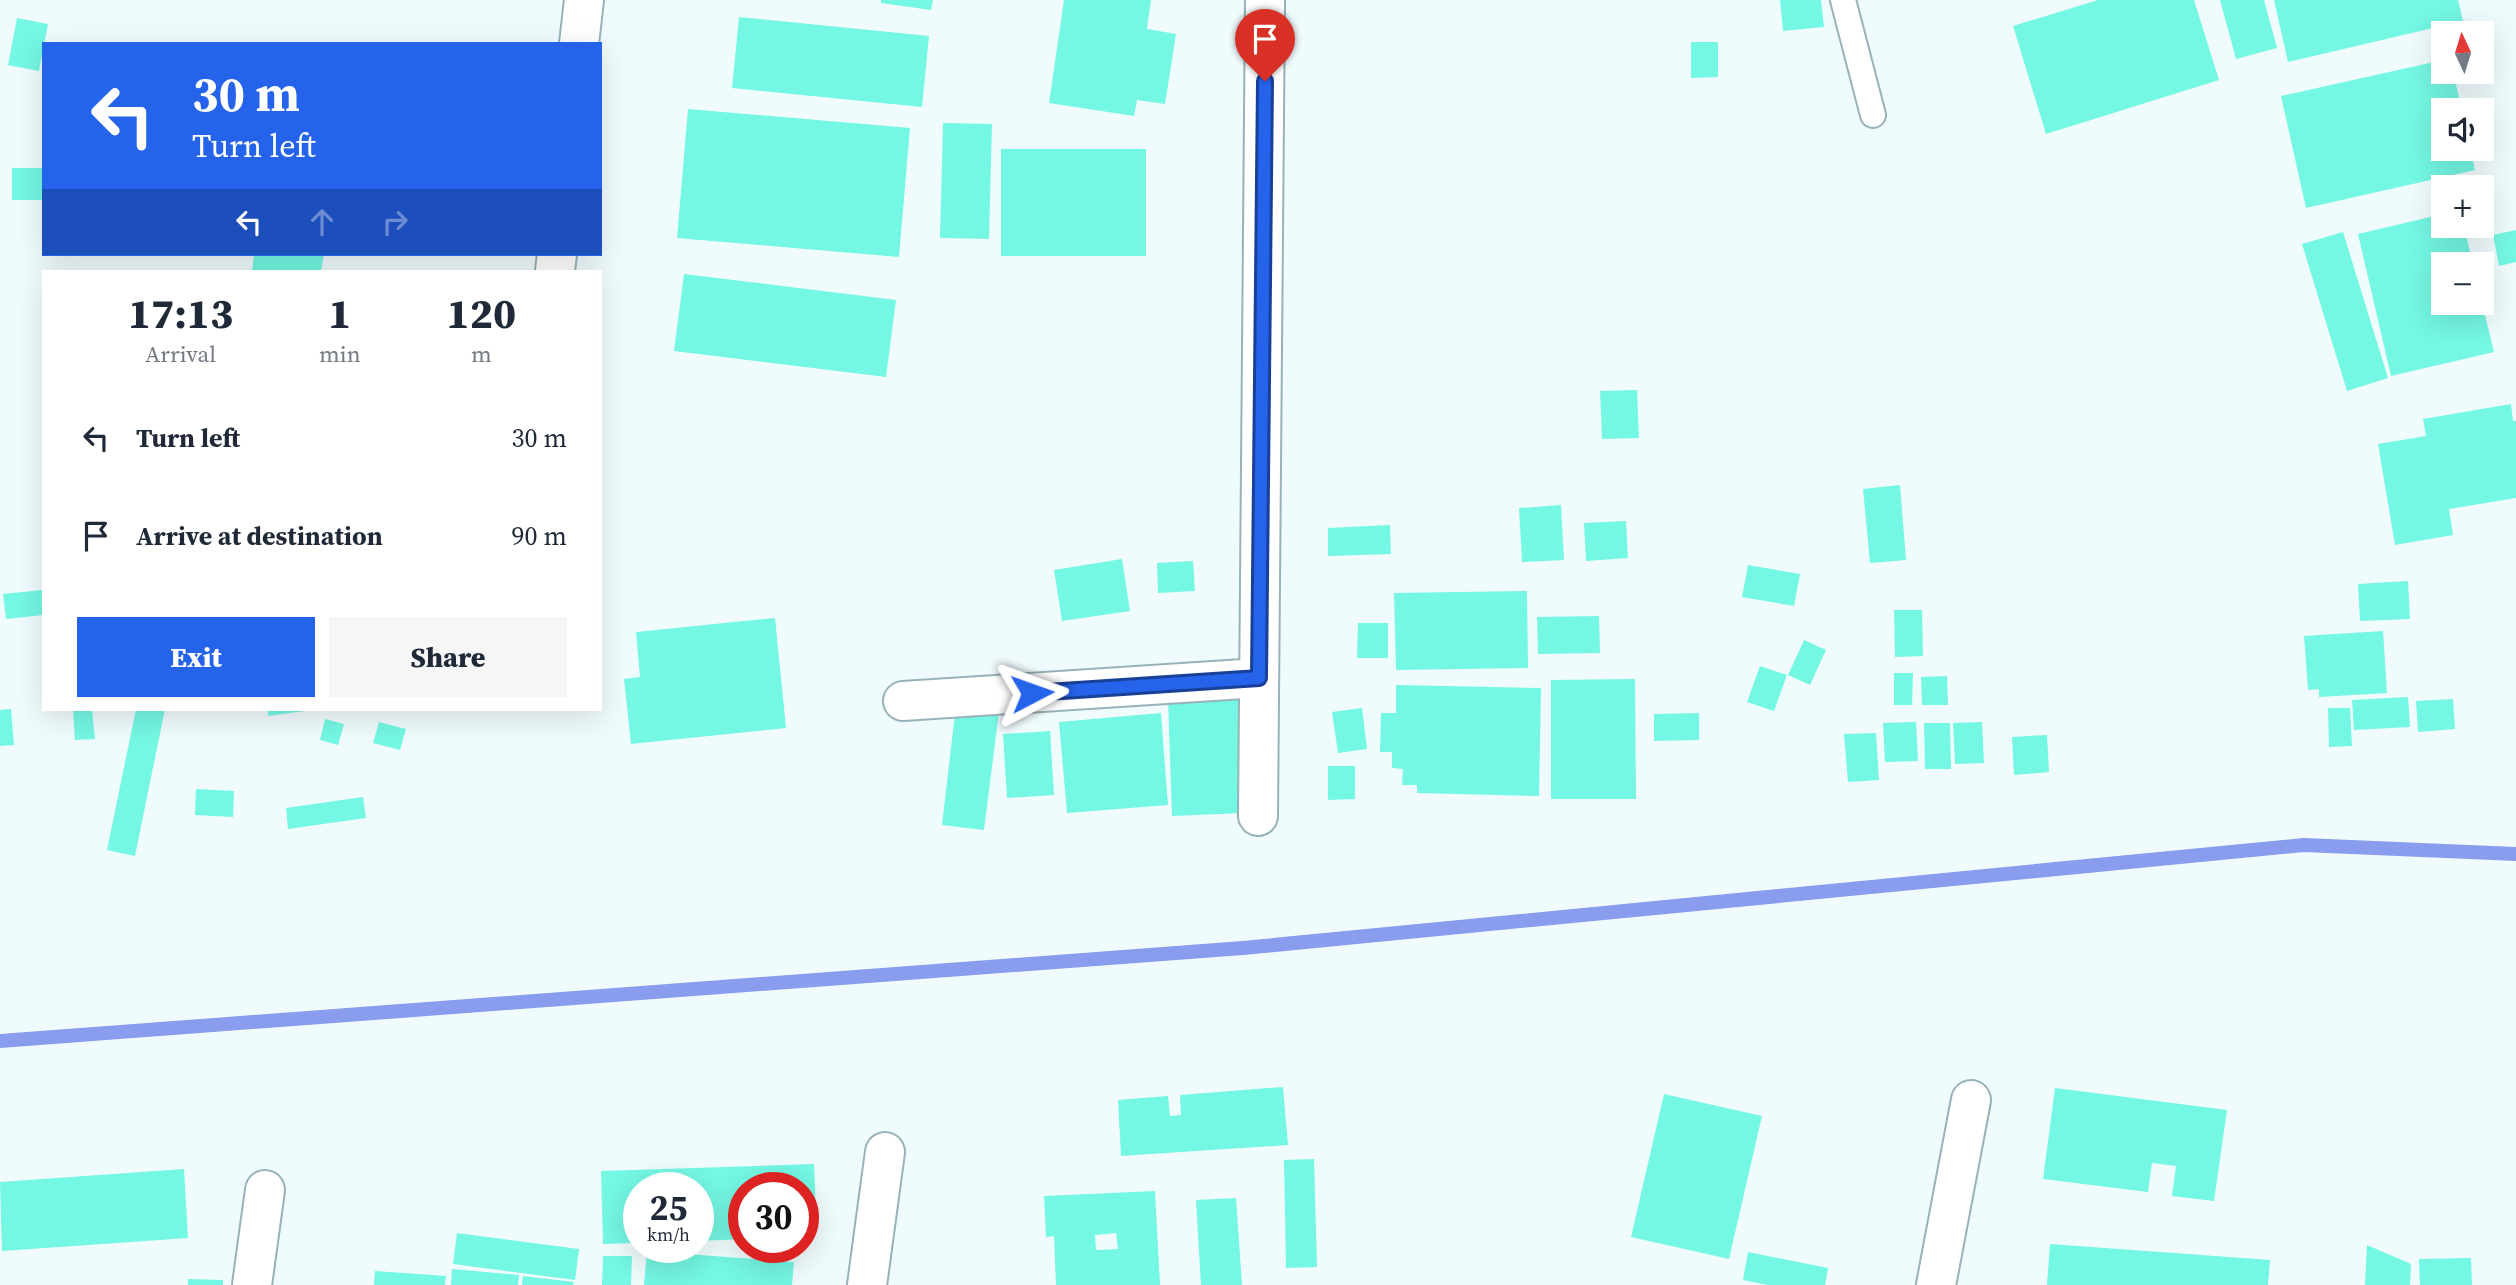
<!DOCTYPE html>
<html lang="en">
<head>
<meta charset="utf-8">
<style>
	body { margin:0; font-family:"Source Serif 4",serif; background:#f6f6f7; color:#1f2937; height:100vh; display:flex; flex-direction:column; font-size:26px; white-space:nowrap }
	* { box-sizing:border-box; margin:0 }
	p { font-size:23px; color:#747a83 }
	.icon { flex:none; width:38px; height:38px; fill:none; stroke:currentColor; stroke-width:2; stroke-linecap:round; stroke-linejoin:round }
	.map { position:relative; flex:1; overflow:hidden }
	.panel { position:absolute; left:42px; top:270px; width:560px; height:441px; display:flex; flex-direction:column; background:#fff; border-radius:0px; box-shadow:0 7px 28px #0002 }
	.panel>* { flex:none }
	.banner { position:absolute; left:42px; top:42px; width:560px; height:214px; border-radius:0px; box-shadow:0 7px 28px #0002; background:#2563eb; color:#fff; overflow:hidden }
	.needle { width:46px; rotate:356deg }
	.tools { position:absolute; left:2431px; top:21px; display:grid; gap:14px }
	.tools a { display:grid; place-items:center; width:63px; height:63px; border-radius:0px; background:#fff; box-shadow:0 7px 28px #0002; font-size:35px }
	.speed { position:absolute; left:623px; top:1172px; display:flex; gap:14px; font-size:35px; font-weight:700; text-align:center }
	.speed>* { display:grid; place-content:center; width:91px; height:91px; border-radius:50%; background:#fff; box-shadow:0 7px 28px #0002; line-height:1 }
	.speed small { font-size:18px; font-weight:400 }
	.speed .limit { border:10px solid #d22; background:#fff; color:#111 }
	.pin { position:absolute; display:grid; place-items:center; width:60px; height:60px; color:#fff; margin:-72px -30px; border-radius:50% 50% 50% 0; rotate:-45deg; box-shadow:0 0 7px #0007 }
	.pin .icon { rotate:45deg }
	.me { position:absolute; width:77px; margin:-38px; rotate:86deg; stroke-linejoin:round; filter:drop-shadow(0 0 5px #0008) }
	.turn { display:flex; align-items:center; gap:24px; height:147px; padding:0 35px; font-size:32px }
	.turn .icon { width:91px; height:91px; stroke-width:2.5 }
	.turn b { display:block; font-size:49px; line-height:60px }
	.lanes { display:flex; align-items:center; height:66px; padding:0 35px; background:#0003; justify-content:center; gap:35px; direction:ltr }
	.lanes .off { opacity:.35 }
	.eta { display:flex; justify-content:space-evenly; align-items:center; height:119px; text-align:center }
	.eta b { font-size:42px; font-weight:800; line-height:49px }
	.cta { display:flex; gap:14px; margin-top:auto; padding:14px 35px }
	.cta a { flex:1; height:80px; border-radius:0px; background:#2563eb; color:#fff; font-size:28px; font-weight:800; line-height:80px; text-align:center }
	.cta a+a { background:#f6f6f7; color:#1f2937 }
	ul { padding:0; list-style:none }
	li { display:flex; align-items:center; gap:21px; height:98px; padding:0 35px }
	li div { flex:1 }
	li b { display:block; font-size:26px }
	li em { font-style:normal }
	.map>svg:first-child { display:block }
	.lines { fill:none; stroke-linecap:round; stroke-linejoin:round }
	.stream { stroke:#8a9ced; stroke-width:14 }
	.building { fill:#74f7e3; fill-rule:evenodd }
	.service-casing { stroke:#97b3b9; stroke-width:28 }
	.minor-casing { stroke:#97b3b9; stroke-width:42 }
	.service { stroke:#fff; stroke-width:24 }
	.minor { stroke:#fff; stroke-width:38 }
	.route-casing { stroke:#184099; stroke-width:18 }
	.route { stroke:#2563eb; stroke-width:12 }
</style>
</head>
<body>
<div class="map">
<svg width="2516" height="1285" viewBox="0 0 2516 1285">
	<rect width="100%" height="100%" fill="#f0fbfe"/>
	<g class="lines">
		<path class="stream" d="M0 1041 1243 948 2304 845 2516 854"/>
	</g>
	<path class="building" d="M881 0H933L931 10 881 3Z
		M1064 0H1151L1147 29 1176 34 1165 104 1137 100 1134 116 1049 103Z
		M1780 0H1821L1824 27 1783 31Z
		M2098 0H2194L2219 80 2046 134 2013 26Z
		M2220 0H2264L2277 48 2236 59Z
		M2274 0H2458L2463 21 2288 62Z
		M739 17 929 36 922 107 732 88Z
		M17 18 48 24 39 71 8 65Z
		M1691 42H1718V77L1691 78Z
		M2443 60V72H2453L2462 110H2443V149H2470L2475 170 2306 208 2281 96Z
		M688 109 910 128 899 257 677 238Z
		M943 123 992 124 989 239 940 238Z
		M1001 149H1146V256H1001Z
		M12 168H44V200H12Z
		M2443 214V226H2464L2473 264H2443V303H2482L2494 352 2391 376 2358 234Z
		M2516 230V262L2499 266 2493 235Z
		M2343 232 2388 378 2347 391 2302 244Z
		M254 254H324L321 271H252Z
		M684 274 896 300 886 377 674 351Z
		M1637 390 1639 438 1602 439 1600 391Z
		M2511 404 2513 421H2516V498L2449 509 2453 535 2395 545 2378 444 2426 436 2423 419Z
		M1900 485 1906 560 1870 563 1863 489Z
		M1561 505 1564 560 1522 562 1519 508Z
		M1626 521 1628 558 1586 561 1584 523Z
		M1390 525 1391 554 1328 556V528Z
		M1122 559 1130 611 1062 621 1054 570Z
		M1193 561 1195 591 1158 593 1157 563Z
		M1748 565 1800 574 1794 606 1742 597Z
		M2408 581 2410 619 2360 621 2358 584Z
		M42 590 44 615 6 619 3 594Z
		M1527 591 1528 668 1396 670 1394 593Z
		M1894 610H1922L1923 656 1895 657Z
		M1599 616 1600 653 1538 654 1537 617Z
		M775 618 786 728 631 744 624 679 640 677 636 632Z
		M1358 623H1388V658H1357Z
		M2383 631 2387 693 2319 697V689L2308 690 2304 636Z
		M1804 640 1826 650 1810 685 1788 675Z
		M1760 666 1787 675 1774 711 1747 702Z
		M1894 673H1913L1912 705H1894Z
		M1947 676 1948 705H1922L1921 677Z
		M1635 679 1636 799H1551V680Z
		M1396 685 1541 688 1539 796 1417 793V785H1402L1403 769 1392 768V752H1380L1381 713H1396Z
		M1238 696 1243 813 1172 816 1168 699Z
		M2408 697 2410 727 2354 730 2352 700Z
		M2453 699 2455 729 2418 732 2416 701Z
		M956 705 999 711 984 830 942 825Z
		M1362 708 1367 749 1338 753 1332 712Z
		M2328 708H2350L2352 746 2329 747Z
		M11 709 14 745 0 746V710Z
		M73 709H92L95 739 75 740Z
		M136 709H165L135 856 107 850Z
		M268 709H313V710L268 716Z
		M1161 713 1168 805 1067 813 1059 722Z
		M1699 713V740L1654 741V714Z
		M325 719 344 724 338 745 320 740Z
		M379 722 406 729 400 750 373 743Z
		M1916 722 1918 761 1885 762 1883 723Z
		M1982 722 1984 763 1955 764 1953 723Z
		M1924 723H1950L1951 769H1925Z
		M1050 731 1054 795 1007 798 1003 734Z
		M1876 733 1879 780 1848 782 1844 734Z
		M2047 735 2049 772 2014 775 2012 737Z
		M1328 766H1355V799L1328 800Z
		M196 789 234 791 233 817 195 815Z
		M363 797 366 818 288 829 286 808Z
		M1283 1087 1288 1145 1121 1156 1118 1100 1168 1096 1170 1116 1181 1115 1180 1095Z
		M2055 1088 2227 1110 2214 1201 2172 1196 2176 1166 2152 1163 2148 1192 2043 1179Z
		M1664 1094 1762 1116 1729 1259 1631 1237Z
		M1314 1159 1317 1267 1286 1268 1284 1160Z
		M814 1164 816 1212 803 1213V1188H744V1239L698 1241V1188H639V1243L603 1244 601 1171Z
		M184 1169 188 1238 2 1251 0 1182Z
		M1155 1191 1160 1285H1056L1054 1236 1046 1237 1044 1196ZM1116 1233 1118 1249 1096 1250 1095 1235Z
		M1236 1198 1242 1285H1201L1196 1200Z
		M457 1233 579 1249 575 1280 453 1264Z
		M2050 1244 2270 1260 2268 1285H2047Z
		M2367 1245 2411 1264 2410 1285H2365Z
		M647 1251 794 1262 792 1285H644Z
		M1748 1252 1828 1268 1825 1285H1768L1743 1280Z
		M603 1256H632L631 1285H602Z
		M2471 1258 2472 1285H2420L2419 1259Z
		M452 1269 519 1275 518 1285H451Z
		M375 1271 446 1276 445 1285H374Z
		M523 1276 574 1282 573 1285H522Z
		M188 1279 223 1280V1285H188Z"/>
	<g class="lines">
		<g class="service-casing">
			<path id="service" d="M1843 0 1873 115"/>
		</g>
		<g class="minor-casing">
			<path id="minor" d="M579 44 584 0
				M555 271 557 254
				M903 701 1259 678
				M1258 816 1265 0
				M252 1285 265 1190
				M867 1285 885 1152
				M1936 1285 1971 1100"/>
		</g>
		<use href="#service" class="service"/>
		<use href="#minor" class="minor"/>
	</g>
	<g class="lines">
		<g class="route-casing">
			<path id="route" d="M1032 693 1259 678 1265 81"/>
		</g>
		<use href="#route" class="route"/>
	</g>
</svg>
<div class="tools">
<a><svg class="needle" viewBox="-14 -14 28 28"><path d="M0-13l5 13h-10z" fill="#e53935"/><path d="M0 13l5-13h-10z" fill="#747a83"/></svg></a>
<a><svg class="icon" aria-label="sound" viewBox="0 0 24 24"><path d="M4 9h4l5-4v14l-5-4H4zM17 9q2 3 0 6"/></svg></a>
<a>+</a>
<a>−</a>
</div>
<div class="speed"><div>25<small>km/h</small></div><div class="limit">30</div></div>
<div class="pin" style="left:1265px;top:81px;background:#d93025"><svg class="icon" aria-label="arrive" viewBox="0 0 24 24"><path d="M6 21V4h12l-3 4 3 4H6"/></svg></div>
<svg class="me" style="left:1032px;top:693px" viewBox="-20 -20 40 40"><path d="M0-17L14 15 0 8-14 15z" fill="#2563eb" stroke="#fff" stroke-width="4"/></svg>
<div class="banner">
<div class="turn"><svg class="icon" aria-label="left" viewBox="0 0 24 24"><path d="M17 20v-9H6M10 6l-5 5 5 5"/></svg><div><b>30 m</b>Turn left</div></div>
<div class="lanes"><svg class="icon" aria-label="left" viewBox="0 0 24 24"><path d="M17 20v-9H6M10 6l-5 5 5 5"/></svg><svg class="icon off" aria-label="ahead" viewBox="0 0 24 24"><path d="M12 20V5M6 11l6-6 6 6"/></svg><svg class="icon off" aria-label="right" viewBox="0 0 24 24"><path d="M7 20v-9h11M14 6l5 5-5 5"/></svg></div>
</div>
<section class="panel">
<div class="eta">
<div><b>17:13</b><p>Arrival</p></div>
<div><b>1</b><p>min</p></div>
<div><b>120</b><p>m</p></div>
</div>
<ul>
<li><svg class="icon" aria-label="left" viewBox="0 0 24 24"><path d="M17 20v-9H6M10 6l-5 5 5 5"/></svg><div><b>Turn left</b></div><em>30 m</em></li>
<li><svg class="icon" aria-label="arrive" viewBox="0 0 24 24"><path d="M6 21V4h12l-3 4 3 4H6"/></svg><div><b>Arrive at destination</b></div><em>90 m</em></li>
</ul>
<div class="cta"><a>Exit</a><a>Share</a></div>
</section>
</div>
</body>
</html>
